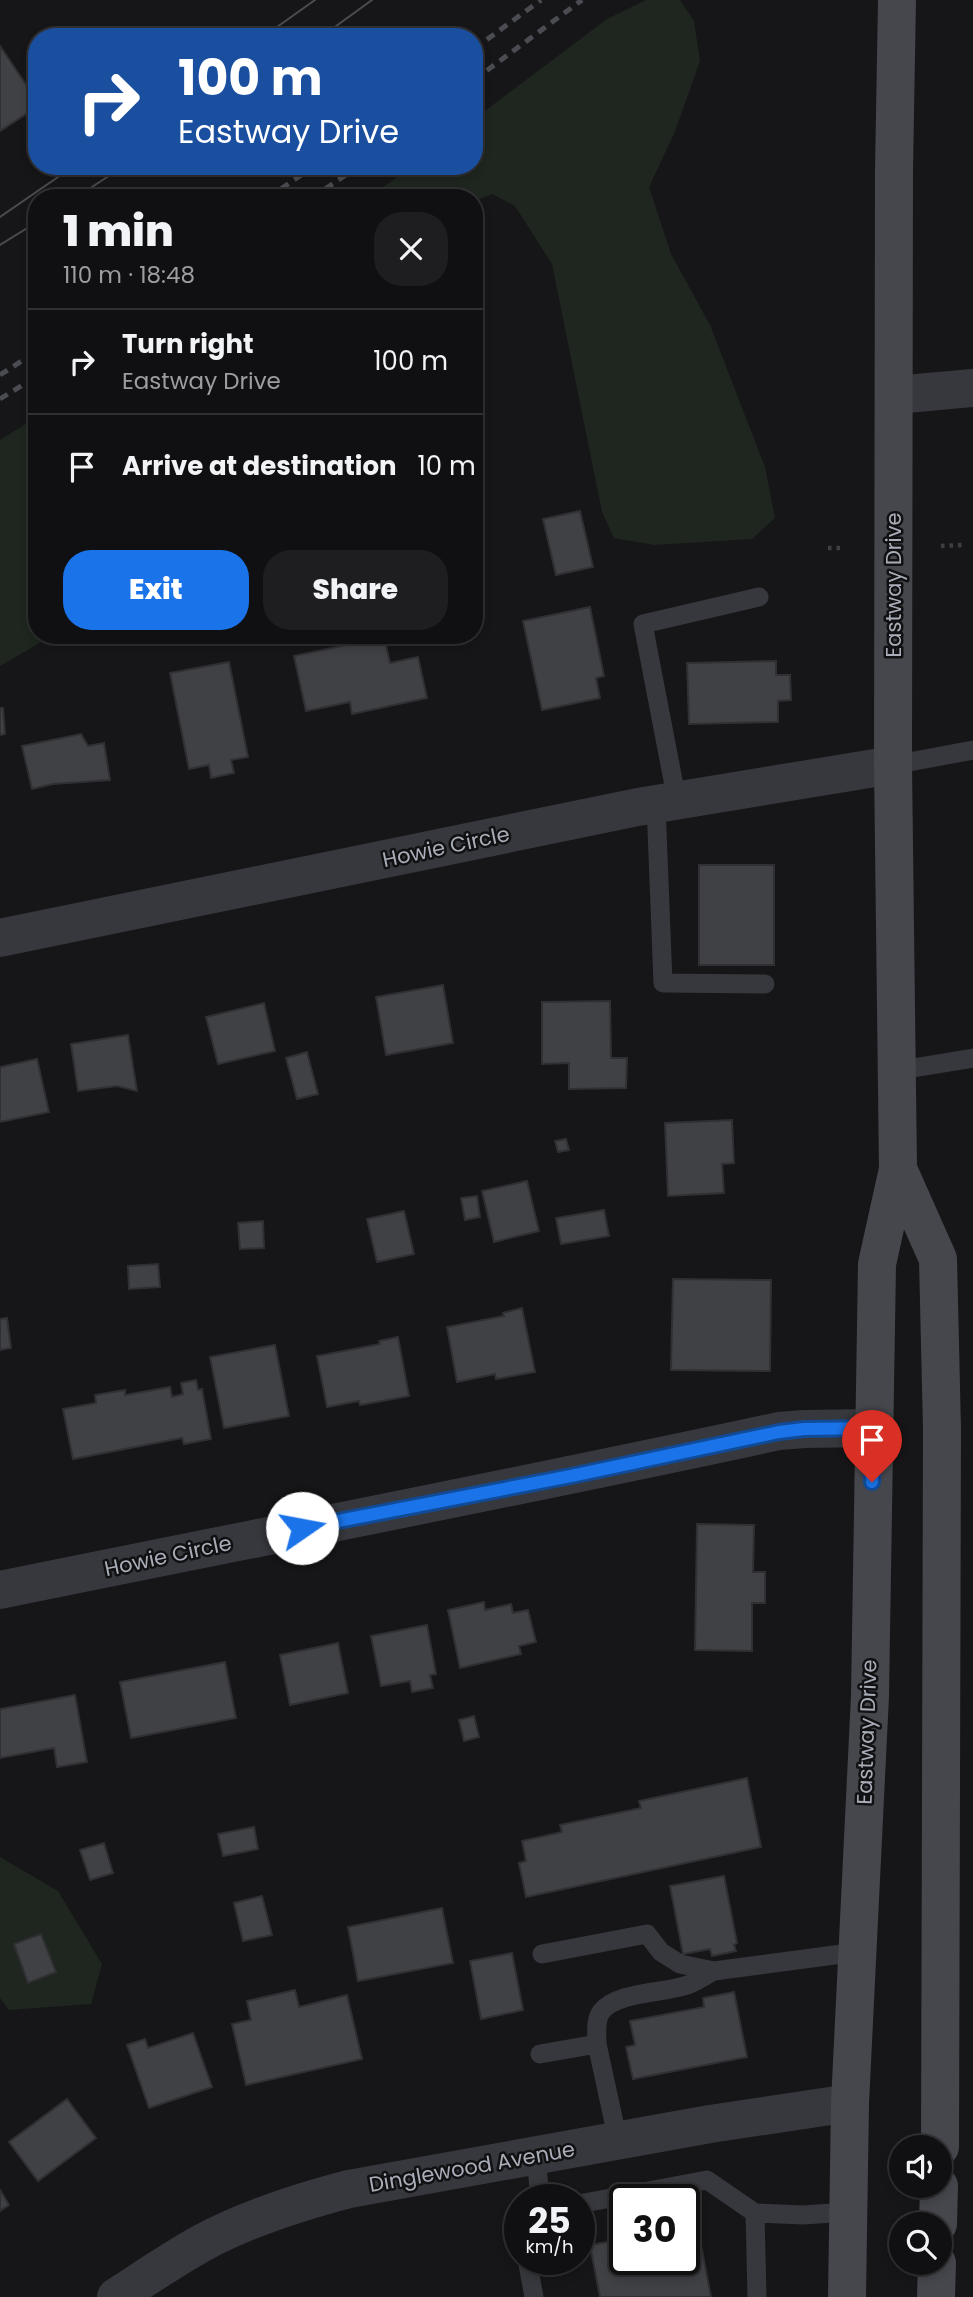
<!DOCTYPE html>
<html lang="en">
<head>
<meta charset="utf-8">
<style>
	body { margin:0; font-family:Poppins,sans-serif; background:#1e1e20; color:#f1f3f6; height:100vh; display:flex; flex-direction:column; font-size:26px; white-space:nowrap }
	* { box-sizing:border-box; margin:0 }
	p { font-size:23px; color:#9c9d9f }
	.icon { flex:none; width:38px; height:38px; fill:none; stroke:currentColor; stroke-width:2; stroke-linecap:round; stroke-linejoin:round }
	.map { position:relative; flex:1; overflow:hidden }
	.side { position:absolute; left:28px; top:189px; width:455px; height:455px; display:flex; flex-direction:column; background:#101012; border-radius:28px; box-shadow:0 4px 10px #0003,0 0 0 2px #303032 }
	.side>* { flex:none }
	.banner { position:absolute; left:28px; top:28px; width:455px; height:147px; border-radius:28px; box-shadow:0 4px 10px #0003,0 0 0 2px #303032; background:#1a4fa0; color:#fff; overflow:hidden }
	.tools { position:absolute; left:889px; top:2135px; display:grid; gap:14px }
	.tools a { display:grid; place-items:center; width:63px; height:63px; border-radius:50%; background:#101012; box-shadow:0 4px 10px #0003,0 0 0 2px #303032; font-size:35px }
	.speed { position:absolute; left:504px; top:2184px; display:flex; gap:14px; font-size:35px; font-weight:700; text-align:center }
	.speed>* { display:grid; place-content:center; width:91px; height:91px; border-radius:50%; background:#101012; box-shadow:0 4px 10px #0003,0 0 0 2px #303032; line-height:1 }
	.speed small { font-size:18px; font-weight:400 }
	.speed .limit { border:4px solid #111; border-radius:10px; background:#fff; color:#111 }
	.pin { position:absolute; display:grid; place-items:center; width:60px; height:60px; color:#fff; margin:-72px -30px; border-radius:50% 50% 50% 0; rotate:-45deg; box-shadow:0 0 7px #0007 }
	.pin .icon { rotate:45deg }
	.me { position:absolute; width:77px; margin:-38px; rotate:78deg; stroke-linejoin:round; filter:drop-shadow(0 0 5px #0008) }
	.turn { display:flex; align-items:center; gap:24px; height:147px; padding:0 35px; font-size:32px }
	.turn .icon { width:91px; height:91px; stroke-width:2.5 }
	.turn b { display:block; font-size:49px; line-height:60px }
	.round { display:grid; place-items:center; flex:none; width:74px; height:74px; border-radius:28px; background:#1e1e20 }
	.headline { display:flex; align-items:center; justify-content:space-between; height:119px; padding:0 35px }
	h1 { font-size:42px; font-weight:800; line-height:52px }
	.button { display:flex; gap:14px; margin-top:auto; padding:14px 35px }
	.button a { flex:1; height:80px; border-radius:28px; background:#1a73e8; color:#fff; font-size:28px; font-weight:800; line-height:80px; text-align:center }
	.button a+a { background:#1e1e20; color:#f1f3f6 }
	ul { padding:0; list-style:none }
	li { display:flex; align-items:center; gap:21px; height:105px; padding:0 35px; border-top:2px solid #303032 }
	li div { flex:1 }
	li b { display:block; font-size:26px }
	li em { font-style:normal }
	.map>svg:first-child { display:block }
	.green { fill:#1e261f }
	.building { fill:#404145; stroke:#303034; stroke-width:2 }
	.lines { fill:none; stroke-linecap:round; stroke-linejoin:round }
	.path { stroke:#3d3f44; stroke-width:4.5; stroke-dasharray:3.5 5; stroke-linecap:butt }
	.service { stroke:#37383d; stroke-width:19 }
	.minor { stroke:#37383d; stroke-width:38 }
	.secondary { stroke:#45474d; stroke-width:38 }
	.tram { stroke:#4a4c52; stroke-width:2 }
	.rail { stroke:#4a4c52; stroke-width:5; stroke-dasharray:9 7; stroke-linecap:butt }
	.route-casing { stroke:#114b97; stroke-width:18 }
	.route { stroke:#1a73e8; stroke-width:12 }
	.labels { text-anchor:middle; stroke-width:5; stroke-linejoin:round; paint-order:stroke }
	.street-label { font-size:21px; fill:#a8adb8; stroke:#111113 }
</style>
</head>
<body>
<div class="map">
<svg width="973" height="2297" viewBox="0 0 973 2297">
	<rect width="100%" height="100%" fill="#161618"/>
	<path class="green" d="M646 0H680L694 21 700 61 674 134 649 187 671 254 710 325 765 467 775 518 752 539 654 545 614 538 602 512 552 264 515 206 492 194 474 201V198H368L412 166H474V119L607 19Z
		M37 417V635H46L38 644 0 666V440Z
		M0 1857 58 1891 102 1964 91 2004 9 2010 0 1998Z"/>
	<path class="building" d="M0 46 37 101V107L0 131Z
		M580 511 593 567 556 575 543 519Z
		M590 607 604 676 596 678 600 698 542 710 523 621Z
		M384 637 390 663 418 657 427 698 352 714 350 702 306 711 294 656Z
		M776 661V675H790L791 700 778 701V722L689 724 687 663Z
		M229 662 248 757 231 760 234 773 211 778 209 765 189 769 170 673Z
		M0 708H3L5 734 0 735Z
		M81 734 88 746 104 743 110 780 53 784 32 789 22 746Z
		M699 865H774V965H699Z
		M443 985 453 1043 386 1055 376 997Z
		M610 1001 611 1058H627L626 1088 569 1089V1063L542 1064V1002Z
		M264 1003 275 1051 218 1064 206 1017Z
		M128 1035 137 1091 117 1086 78 1091 71 1044Z
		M307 1052 318 1094 297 1099 286 1058Z
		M37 1059 49 1112 0 1122V1067Z
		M732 1120 734 1163 722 1164 724 1193 668 1196 665 1123Z
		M566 1139 569 1150 558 1152 555 1141Z
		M527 1181 539 1231 494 1242 482 1191Z
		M477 1196 480 1217 465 1220 461 1198Z
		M604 1210 609 1236 561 1244 556 1218Z
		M404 1211 414 1254 377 1262 367 1219Z
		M263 1221 264 1248 240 1249 238 1223Z
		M158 1264 160 1287 129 1289 128 1266Z
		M673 1279 771 1280 770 1371 671 1370Z
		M522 1308 535 1372 496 1379 495 1374 457 1382 447 1327 504 1316 503 1313Z
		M7 1318 11 1348 0 1350V1319Z
		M398 1337 409 1396 360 1405 359 1401 327 1407 317 1356 380 1344 379 1341Z
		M275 1345 289 1416 224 1428 210 1357Z
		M196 1380 198 1390 202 1389 211 1439 184 1444 182 1438 73 1459 63 1409 96 1403 95 1395 125 1390V1395L170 1387 172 1397 183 1394 181 1383Z
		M697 1524 754 1525 753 1572H765V1603H752V1651L695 1650Z
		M484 1602 485 1610 511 1604 513 1613 528 1610 536 1642 519 1646 521 1654 460 1668 448 1610Z
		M427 1625 436 1674 430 1675 433 1688 412 1692 410 1681 381 1686 371 1636Z
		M338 1643 348 1693 290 1705 280 1655Z
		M225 1662 236 1718 131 1738 120 1682Z
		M75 1695 87 1762 57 1767 54 1748 0 1758V1709Z
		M474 1716 479 1737 464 1741 459 1720Z
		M747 1778 761 1847 526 1897 519 1863 526 1861 522 1841 562 1832 560 1825 641 1808 639 1801Z
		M254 1827 258 1849 223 1856 218 1834Z
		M104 1843 113 1873 90 1880 80 1850Z
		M724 1876 737 1943 734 1945 736 1951 712 1956 710 1949 683 1954 670 1886Z
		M262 1896 272 1935 243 1941 234 1903Z
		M442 1908 453 1963 358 1981 348 1927Z
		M41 1934 56 1972 28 1983 14 1944Z
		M512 1953 523 2010 481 2019 470 1961Z
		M295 1990 299 2007 347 1995 362 2059 246 2085 232 2024 251 2020 247 2001Z
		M734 1992 747 2057 633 2079 626 2047 635 2045 630 2021 704 2007 703 1998Z
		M193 2033 212 2087 149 2108 127 2045 145 2039 148 2048Z
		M67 2099 96 2138 38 2181 9 2142Z
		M0 2190 9 2205 0 2211Z
		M697 2225 711 2297H600L590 2245 625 2239V2259H684V2227Z"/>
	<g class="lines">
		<path class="path" d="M941 546 963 545
			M828 548H844"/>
		<path class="service" d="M893 765 973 750
			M677 801 643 624 759 597
			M656 804 663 983 765 984
			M895 1071 973 1058
			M542 1954 647 1934 661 1952 680 1964 714 1971 857 1952
			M597 2044C597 2033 595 2021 601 2012 616 1992 662 1993 684 1986 694 1984 704 1976 714 1971
			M540 2054 597 2044 618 2141
			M536 2155 540 2200
			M579 2204 707 2180 755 2213 757 2297
			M755 2213 803 2215 848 2212
			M527 2259 534 2297"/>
		<path class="minor" d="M895 395 973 388
			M0 938 638 807 893 765
			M0 1590C260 1537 520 1487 779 1431L804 1429 873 1428
			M116 2297C144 2279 173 2259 202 2243 248 2218 299 2202 349 2189L710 2124 850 2103"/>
		<path class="secondary" d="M898 1169 938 1259 942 1429 940 2147
			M938 2224 939 2186
			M847 2297 850 2103 870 1696 877 1264 898 1169 893 765 894 170 897 0
			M936 2297 937 2263"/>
		<path class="tram" d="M263 37 315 0
			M321 37 372 0
			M75 198 124 166
			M0 217 74 166
			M0 245 37 222"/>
		<path class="rail" d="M474 49 541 0
			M474 80 582 0
			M268 198 314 166
			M312 198 359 166
			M0 375 37 351
			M0 399 37 376"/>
	</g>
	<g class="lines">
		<g class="route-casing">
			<path id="route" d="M302 1528 571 1476 779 1432 804 1429 873 1428 872 1482"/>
		</g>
		<use href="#route" class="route"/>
	</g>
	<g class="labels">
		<g class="street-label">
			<text transform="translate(894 585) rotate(-90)" y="7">Eastway Drive</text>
			<text transform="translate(446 847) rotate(-12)" y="7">Howie Circle</text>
			<text transform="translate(168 1556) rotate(-12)" y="7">Howie Circle</text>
			<text transform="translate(867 1732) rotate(-88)" y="7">Eastway Drive</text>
			<text transform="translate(472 2167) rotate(-10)" y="7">Dinglewood Avenue</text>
		</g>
	</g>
</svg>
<div class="tools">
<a><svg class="icon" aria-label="sound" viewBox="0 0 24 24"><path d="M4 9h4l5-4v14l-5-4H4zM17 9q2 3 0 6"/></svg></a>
<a><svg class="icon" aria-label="search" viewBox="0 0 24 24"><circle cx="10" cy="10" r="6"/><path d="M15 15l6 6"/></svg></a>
</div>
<div class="speed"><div>25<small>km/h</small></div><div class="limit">30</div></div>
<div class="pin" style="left:872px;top:1482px;background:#d93025"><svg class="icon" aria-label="arrive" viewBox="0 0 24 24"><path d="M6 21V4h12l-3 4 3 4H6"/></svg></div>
<svg class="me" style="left:302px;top:1528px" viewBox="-20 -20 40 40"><circle r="19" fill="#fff"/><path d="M0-13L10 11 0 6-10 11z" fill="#1a73e8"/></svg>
<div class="banner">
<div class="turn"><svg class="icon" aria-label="right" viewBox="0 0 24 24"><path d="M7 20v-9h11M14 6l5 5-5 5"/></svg><div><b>100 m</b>Eastway Drive</div></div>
</div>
<section class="side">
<div class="headline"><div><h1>1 min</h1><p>110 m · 18:48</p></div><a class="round"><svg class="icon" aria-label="close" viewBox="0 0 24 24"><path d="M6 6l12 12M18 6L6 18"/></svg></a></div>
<ul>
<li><svg class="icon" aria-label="right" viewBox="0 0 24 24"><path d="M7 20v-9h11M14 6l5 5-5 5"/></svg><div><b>Turn right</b><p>Eastway Drive</p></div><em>100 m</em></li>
<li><svg class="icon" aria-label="arrive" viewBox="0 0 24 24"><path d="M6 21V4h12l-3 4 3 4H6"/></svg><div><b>Arrive at destination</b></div><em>10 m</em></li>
</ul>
<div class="button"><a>Exit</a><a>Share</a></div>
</section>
</div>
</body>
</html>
